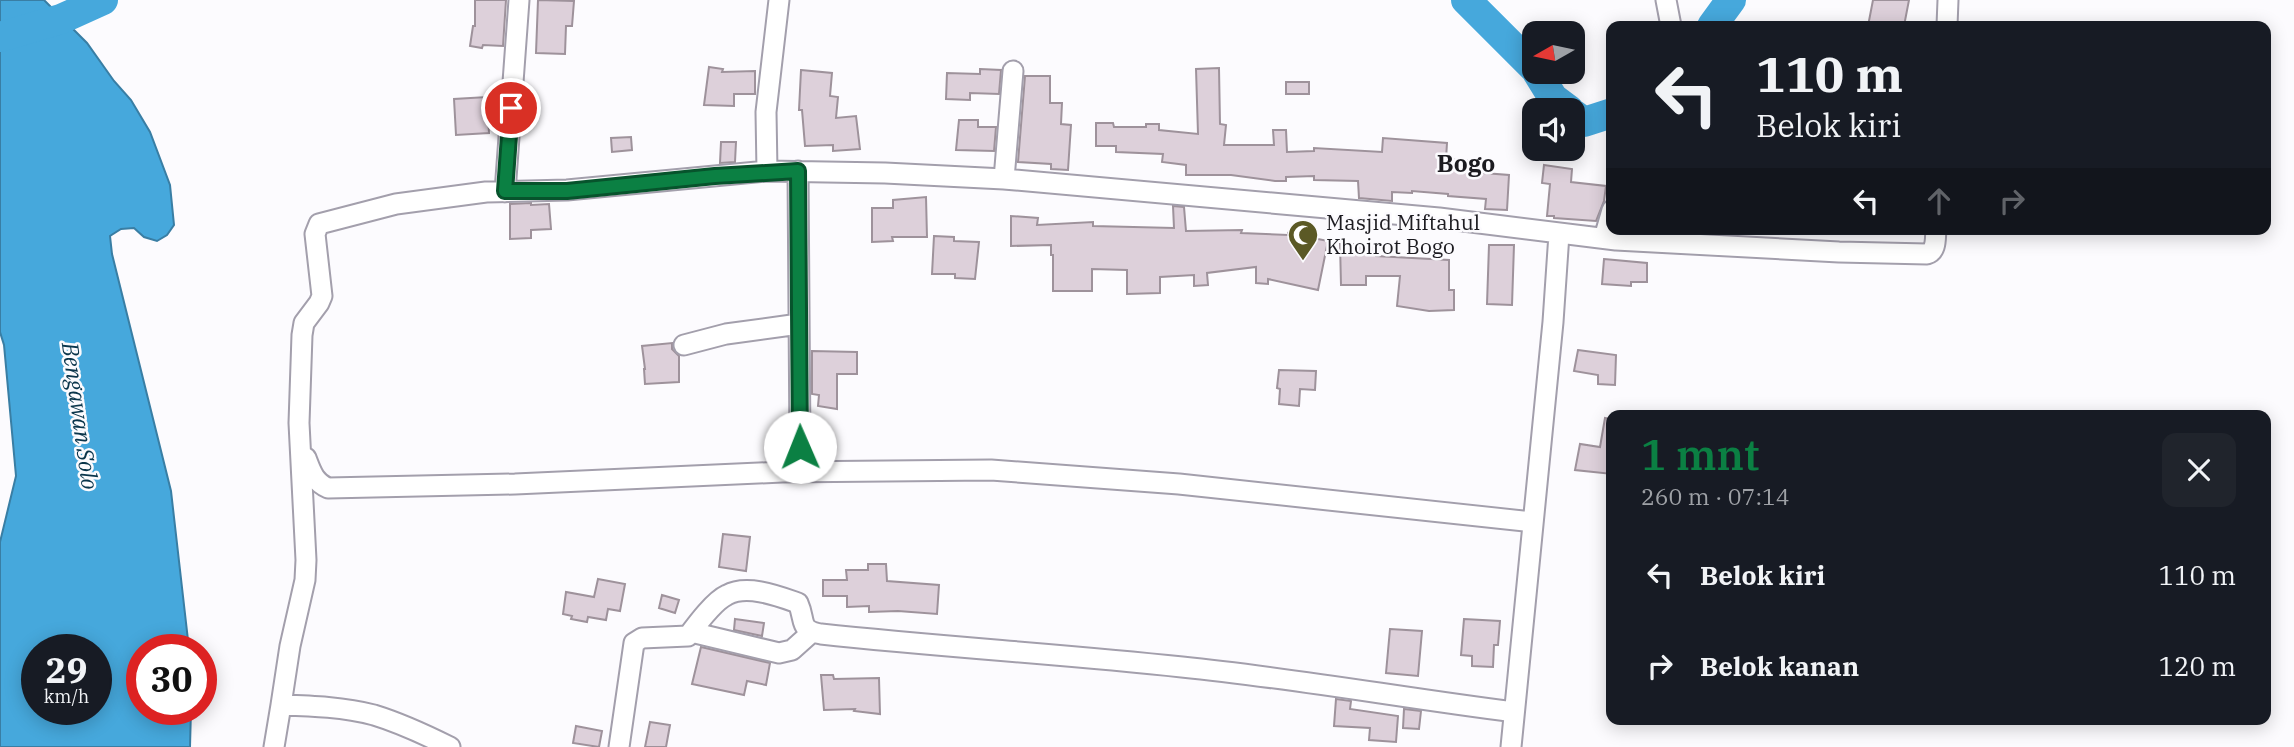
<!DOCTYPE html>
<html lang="id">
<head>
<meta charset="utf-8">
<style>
	body { margin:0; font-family:"IBM Plex Serif",serif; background:#20242c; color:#f1f3f6; height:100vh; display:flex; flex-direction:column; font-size:26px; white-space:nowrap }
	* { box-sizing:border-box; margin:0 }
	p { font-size:23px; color:#9ea1a6 }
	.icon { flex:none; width:38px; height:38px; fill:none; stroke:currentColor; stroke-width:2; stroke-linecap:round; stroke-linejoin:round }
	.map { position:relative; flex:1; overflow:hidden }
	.side { position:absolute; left:1606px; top:410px; width:665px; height:315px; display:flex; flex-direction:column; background:#171b24; border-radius:14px; box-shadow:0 4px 18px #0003 }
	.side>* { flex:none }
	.hud { position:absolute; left:1606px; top:21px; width:665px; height:214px; border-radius:14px; box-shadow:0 4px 18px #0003; background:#171b24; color:#f1f3f6; overflow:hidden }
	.needle { width:46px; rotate:261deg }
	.tools { position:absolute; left:1522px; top:21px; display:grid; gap:14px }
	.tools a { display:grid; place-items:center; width:63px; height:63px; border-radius:14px; background:#171b24; box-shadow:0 4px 18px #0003; font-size:35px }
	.speed { position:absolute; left:21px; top:634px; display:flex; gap:14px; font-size:35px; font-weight:700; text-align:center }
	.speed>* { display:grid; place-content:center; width:91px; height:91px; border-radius:50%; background:#171b24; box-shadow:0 4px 18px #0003; line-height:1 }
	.speed small { font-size:18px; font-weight:400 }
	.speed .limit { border:10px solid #d22; background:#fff; color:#111 }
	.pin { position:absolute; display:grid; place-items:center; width:60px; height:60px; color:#fff; margin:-30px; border:4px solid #fff; border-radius:50%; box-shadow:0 2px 7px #0007 }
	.me { position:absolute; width:77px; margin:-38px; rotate:359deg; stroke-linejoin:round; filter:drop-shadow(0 0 5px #0008) }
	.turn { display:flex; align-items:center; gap:24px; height:147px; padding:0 35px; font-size:32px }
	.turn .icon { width:91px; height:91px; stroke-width:2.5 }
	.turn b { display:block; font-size:49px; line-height:60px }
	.lanes { display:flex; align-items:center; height:66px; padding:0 35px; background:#0003; justify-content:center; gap:35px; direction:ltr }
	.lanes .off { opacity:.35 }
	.round { display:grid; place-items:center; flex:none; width:74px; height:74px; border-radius:14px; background:#20242c }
	.headline { display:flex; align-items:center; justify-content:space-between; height:119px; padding:0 35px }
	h1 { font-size:42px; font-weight:600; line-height:52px; color:#0b8043 }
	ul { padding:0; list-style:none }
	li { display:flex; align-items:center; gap:21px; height:91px; padding:0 35px }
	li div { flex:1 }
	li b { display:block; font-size:26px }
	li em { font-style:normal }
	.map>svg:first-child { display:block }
	.water { fill:#46a8dc; stroke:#397ea4; stroke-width:2; fill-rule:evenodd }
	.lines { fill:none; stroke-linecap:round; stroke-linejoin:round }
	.river { stroke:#46a8dc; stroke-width:30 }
	.building { fill:#ddd0da; stroke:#9e929b; stroke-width:2 }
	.minor-casing { stroke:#a39fac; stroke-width:23 }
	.minor { stroke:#fff; stroke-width:19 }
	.route-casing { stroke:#07532c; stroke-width:18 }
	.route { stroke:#0b8043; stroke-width:12 }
	.labels { text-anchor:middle; stroke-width:5; stroke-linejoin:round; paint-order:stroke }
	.poi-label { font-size:21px; fill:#1c1b20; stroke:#fcfbfe; text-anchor:start }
	.water-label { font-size:23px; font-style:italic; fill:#0a354b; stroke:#fcfbfe }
	.quarter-label { font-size:24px; font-weight:bold; fill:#1c1b20; stroke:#fcfbfe }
</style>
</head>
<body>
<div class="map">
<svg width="2294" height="747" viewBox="0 0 2294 747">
	<rect width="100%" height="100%" fill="#fcfbfe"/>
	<path class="water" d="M0 0H44L87 43 114 81 131 100 150 132 170 185 174 225 167 235 157 241 144 237 134 228 121 229 110 236 112 254 171 491 189 649H142V709H191L190 747H0V542L16 476 4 345 0 332ZM37 649H96V709H37Z"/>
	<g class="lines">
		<path class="river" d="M1466 0 1535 69
			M1712 26 1731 0
			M0 37 61 19 103 0
			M1537 72 1553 98 1569 110
			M1573 114 1584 122 1612 113"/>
	</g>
	<path class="building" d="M475 0H506L503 46 483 45 482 48 470 46 473 26H475Z
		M538 0 574 1 572 26H566L565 54 536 53Z
		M1873 0H1909L1904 26H1868Z
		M709 67 723 69 722 72 755 71V94H734V106L704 105Z
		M1219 68 1220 124 1226 125 1224 145H1274L1273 130H1286L1287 152 1314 151V148L1382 152 1383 138 1447 143 1446 159 1472 161 1471 172 1509 175 1507 210 1485 209 1486 199 1448 196V194L1412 191V193L1392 192V201L1359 198 1358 181 1314 180V176L1286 177V181H1275L1231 175H1186V165L1162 162 1163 154 1116 152V146H1096V123H1113L1114 127H1146V124H1159V130L1198 134 1196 69Z
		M980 69 1001 70 999 94 970 93V100L946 99 947 73 980 74Z
		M801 70 832 73 830 96 838 97 836 118 856 116 860 149 833 151V145L805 146 802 110H799Z
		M1025 76H1050V103H1062L1061 124 1071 125 1068 170 1051 169V164L1018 162Z
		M1286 82H1309V94H1286Z
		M487 97 489 133 456 135 454 99Z
		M959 120H978V127H996L994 151 956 150Z
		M631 137 632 150 612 152 611 138Z
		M721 142H736L735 162 720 163Z
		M1544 165 1572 169 1571 182 1606 186 1604 201 1596 221 1554 218V216H1547L1550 184 1542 183Z
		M926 197 927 237H892L893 241 872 242V208H893V200Z
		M531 203V205L549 204 551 229 531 230V238L510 239V204Z
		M1173 206 1184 207 1186 231 1242 230 1241 233 1288 235V233L1328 241 1318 290 1268 279V284L1256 283V267L1207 273 1208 285 1194 286V275L1160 277V293L1127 294V270L1092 269V291H1053V255H1051V245L1011 246V216L1038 218 1037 225 1093 222V226L1174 228Z
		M934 236 954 237V241L979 242 975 279 955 278V274H932Z
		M1340 244H1376V256L1449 260V290H1454V310L1429 311 1397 306 1400 276H1366V285H1341Z
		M1489 245H1514L1512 305 1487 304Z
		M1604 259 1647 263V282H1631V286L1602 284Z
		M672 343V349L679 356V382L645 384 644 369H645L642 346Z
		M1578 350 1616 355 1615 385 1598 384V375L1574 371Z
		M812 351 857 352V374H837V409L818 406 819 395 812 394Z
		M1279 370 1316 371 1315 390 1300 389 1299 406 1279 404 1280 389 1277 388Z
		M1605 418 1612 419V474L1575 470 1580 444 1600 447Z
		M723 534 750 537 746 571 719 567Z
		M868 564H886L887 581 939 585 937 614 898 611 869 612V606L847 607V596H823V580H847L846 570H868Z
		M598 579 625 584 620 611 608 609 606 620 588 617 587 622 571 619 572 616 563 614 566 592 594 597Z
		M662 595 679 600 675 613 659 608Z
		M735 619 764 623 762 636 734 630Z
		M1464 619 1500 621 1498 645H1494L1493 667 1472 666V656L1461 655Z
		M1390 629 1422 631 1418 676 1386 673Z
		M701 647 770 663 766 685 747 681 744 695 692 684Z
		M821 675H833L834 679 879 678 880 714 854 711 855 709 824 710Z
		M1336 699 1351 701 1350 709 1398 716 1396 742 1369 740 1370 728 1334 726Z
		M1404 709 1421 711 1419 729 1403 728Z
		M650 722 670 725 666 747H645Z
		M576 726 602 731 599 747 573 743Z"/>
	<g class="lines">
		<g class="minor-casing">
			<path id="minor" d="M1666 0 1671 26
				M1947 26 1948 0
				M767 171 766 112 779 0
				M798 171 800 447 799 472
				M1004 179 1013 71
				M505 192 519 0
				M1604 238 1612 210
				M684 345 726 334 799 324
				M306 458C311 471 314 482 328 488L515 484 782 472 991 470 1179 484 1533 522
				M691 632 779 653 792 650 811 633
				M274 747 281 705
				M450 747C426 735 400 723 374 715 344 707 312 706 281 705L290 646 305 580 306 560 299 423 302 335 304 323 319 303 322 296 315 234 319 224 396 204 486 192 567 190 767 171 885 173 1004 179 1439 218 1616 240 1839 252 1927 254C1937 251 1935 238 1936 229
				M619 747 634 643 642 638 688 636C697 624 714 601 727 595 747 584 778 596 798 603 806 621 798 630 821 634 941 647 1062 654 1182 667 1293 678 1403 698 1514 712
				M1511 747 1553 322 1559 234"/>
		</g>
		<use href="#minor" class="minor"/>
	</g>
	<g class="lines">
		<g class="route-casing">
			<path id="route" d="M511 108 505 191H567L715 176 798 171 800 447"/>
		</g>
		<use href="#route" class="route"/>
	</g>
	<defs>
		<g id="mosque-pin" transform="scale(1.575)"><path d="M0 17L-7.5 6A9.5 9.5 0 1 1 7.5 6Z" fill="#5b5925" stroke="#fcfbfe"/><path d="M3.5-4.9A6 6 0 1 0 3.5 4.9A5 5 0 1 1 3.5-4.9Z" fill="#fff"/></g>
	</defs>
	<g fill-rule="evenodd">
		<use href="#mosque-pin" x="1303" y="235"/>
	</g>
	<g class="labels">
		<g class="poi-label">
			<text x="1326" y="230">Masjid Miftahul<tspan x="1326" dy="24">Khoirot Bogo</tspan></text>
		</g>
		<g class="water-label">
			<text transform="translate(80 416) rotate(82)" y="8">Bengawan Solo</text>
		</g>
		<g class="quarter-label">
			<text x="1466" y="172">Bogo</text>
		</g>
	</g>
</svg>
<div class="tools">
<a><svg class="needle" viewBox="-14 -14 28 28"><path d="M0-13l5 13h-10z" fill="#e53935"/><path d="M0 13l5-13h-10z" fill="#9ea1a6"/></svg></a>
<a><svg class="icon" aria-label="sound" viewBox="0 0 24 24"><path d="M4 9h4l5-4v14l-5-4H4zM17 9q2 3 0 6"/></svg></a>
</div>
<div class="speed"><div>29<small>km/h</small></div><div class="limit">30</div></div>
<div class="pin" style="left:511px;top:108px;background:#d93025"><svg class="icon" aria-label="arrive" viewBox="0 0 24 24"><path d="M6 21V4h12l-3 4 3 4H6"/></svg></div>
<svg class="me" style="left:800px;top:447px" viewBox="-20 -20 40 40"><circle r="19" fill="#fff"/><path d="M0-13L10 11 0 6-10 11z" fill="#0b8043"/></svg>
<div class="hud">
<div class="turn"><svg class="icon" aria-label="left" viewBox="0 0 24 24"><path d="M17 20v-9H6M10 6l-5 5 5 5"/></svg><div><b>110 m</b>Belok kiri</div></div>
<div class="lanes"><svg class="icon" aria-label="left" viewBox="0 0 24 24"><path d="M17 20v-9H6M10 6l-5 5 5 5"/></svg><svg class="icon off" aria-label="ahead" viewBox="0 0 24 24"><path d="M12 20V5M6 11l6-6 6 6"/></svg><svg class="icon off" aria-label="right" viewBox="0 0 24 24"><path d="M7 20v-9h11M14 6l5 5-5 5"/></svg></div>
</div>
<section class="side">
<div class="headline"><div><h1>1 mnt</h1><p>260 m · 07:14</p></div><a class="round"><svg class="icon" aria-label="close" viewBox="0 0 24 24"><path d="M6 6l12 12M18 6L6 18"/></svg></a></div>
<ul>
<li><svg class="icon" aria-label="left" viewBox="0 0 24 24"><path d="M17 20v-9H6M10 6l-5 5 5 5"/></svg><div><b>Belok kiri</b></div><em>110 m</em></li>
<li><svg class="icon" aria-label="right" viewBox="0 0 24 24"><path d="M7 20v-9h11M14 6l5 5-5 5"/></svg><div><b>Belok kanan</b></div><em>120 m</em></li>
</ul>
</section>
</div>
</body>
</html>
